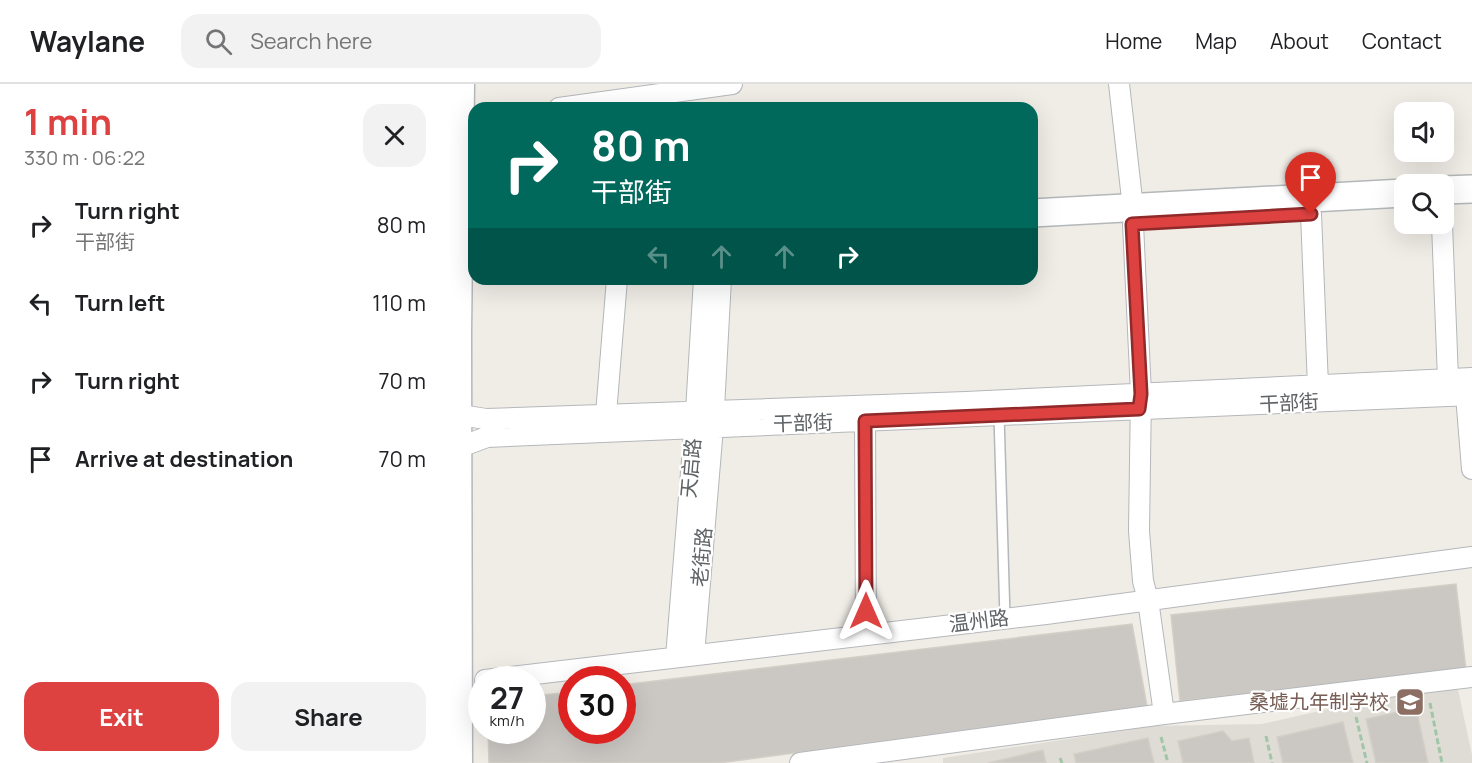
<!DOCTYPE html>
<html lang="en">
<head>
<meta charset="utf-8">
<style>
	body { margin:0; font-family:Manrope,"Noto Sans SC",sans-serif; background:#f2f2f2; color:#202124; height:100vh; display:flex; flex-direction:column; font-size:22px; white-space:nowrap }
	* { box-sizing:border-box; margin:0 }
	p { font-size:20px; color:#757577 }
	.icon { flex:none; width:33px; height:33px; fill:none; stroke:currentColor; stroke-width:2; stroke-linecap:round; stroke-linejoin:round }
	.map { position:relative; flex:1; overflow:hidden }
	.details { display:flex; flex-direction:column; background:#fff; width:450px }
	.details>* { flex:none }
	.banner { position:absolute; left:18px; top:18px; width:570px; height:183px; border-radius:18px; box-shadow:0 6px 24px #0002; background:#00695c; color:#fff; overflow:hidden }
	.controls { position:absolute; left:944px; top:18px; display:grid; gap:12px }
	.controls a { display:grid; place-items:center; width:60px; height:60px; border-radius:12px; background:#fff; box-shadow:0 6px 24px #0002; font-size:30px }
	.speed { position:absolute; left:18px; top:582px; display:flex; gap:12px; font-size:30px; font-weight:700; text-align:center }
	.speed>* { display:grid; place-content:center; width:78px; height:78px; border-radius:50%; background:#fff; box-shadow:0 6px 24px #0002; line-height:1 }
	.speed small { font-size:15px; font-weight:400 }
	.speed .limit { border:9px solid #d22; background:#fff; color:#111 }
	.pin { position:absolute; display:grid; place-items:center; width:51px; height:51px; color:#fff; margin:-62px -26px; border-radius:50% 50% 50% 0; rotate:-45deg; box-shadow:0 0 6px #0007 }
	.pin .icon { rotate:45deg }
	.me { position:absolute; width:66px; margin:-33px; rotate:0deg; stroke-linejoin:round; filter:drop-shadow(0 0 4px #0008) }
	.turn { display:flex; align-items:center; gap:21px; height:126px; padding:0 24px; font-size:27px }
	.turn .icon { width:78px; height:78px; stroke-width:2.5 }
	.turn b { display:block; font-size:42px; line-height:51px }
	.lanes { display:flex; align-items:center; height:57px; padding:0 24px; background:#0003; justify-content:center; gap:30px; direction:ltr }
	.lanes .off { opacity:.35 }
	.round { display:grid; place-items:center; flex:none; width:63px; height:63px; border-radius:18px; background:#f2f2f2 }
	.summary { display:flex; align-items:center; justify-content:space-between; height:102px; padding:0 24px }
	h1 { font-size:36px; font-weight:700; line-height:45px; color:#dd4140 }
	.button { display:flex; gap:12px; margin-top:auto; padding:12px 24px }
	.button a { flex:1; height:69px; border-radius:18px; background:#dd4140; color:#fff; font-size:24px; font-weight:700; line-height:69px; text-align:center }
	.button a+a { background:#f2f2f2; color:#202124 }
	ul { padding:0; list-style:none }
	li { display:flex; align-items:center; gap:18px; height:78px; padding:0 24px }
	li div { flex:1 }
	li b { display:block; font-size:22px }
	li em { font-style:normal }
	header { display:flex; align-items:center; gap:36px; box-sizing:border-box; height:84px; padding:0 30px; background:#fff; border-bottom:2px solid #e0e0e0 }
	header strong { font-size:28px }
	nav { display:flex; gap:33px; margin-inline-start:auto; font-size:21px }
	.search { width:420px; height:54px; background:#f2f2f2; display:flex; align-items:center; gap:15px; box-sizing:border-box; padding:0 21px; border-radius:18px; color:#757577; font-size:22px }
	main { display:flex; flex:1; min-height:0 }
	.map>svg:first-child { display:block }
	.education { fill:#dfdcd6 }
	.building { fill:#cbc8c4; stroke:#d4cfc6; stroke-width:1.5 }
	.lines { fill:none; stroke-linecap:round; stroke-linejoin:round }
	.service-casing { stroke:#b4b7bb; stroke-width:12 }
	.minor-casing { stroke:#b4b7bb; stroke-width:22 }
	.tertiary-casing { stroke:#b4b7bb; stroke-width:27 }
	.secondary-casing { stroke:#b3b7ba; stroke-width:30 }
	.path { stroke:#a0c6a7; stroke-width:3; stroke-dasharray:6 3; stroke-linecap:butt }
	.service { stroke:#fff; stroke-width:9 }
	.minor { stroke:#fff; stroke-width:20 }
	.tertiary { stroke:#fff; stroke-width:24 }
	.secondary { stroke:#fff; stroke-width:27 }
	.route-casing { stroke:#902a2a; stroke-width:15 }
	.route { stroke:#dd4140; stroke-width:10 }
	.labels { text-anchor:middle; stroke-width:4.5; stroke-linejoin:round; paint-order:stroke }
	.street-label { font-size:20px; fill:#5f6366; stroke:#fff }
	.education-label { font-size:20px; fill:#785e54; stroke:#fff; text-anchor:end }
</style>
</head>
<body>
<header>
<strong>Waylane</strong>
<div class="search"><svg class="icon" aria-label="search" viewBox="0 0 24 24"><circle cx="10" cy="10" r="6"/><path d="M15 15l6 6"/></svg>Search here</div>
<nav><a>Home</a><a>Map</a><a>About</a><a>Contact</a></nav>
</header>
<main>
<section class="details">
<div class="summary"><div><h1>1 min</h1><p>330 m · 06:22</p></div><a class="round"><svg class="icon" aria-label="close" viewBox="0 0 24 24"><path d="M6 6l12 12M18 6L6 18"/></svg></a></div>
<ul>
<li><svg class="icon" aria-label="right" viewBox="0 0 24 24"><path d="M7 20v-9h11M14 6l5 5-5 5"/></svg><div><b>Turn right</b><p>干部街</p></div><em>80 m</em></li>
<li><svg class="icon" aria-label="left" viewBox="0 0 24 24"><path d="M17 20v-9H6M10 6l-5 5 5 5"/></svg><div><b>Turn left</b></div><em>110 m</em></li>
<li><svg class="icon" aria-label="right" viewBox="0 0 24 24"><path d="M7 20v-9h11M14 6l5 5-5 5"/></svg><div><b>Turn right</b></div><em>70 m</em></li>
<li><svg class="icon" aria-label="arrive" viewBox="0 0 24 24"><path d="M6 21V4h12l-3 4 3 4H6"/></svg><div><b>Arrive at destination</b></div><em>70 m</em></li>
</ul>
<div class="button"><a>Exit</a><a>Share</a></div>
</section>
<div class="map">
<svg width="1022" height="679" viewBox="0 0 1022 679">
	<rect width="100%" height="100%" fill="#f0ede7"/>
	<path class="education" d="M1006 596 1022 671V679H493V674L703 642 812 640Z"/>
	<path class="building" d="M1006 500 1016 586 730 617 721 531Z
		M682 540 697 622 269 679H39L38 646H82V612L122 608V646H172V601Z
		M966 624 978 679H926L916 635Z
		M893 638 903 679H833L827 653Z
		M773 647 782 657 799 654 804 679H733L728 657Z
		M698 654 704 679H626L624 670Z
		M593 666 596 679H538Z"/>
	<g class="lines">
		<g class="service-casing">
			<path id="service" d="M549 331 555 534"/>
		</g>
		<g class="minor-casing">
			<path id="minor" d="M669 0 683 124
				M109 24 282 0
				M861 130 868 302
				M683 140 691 310 689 447 693 497 698 516 714 630
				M992 140 998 295 1016 311 1022 385
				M156 330 167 195
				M10 331 36 335 516 318 1022 294
				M415 337 416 550
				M10 363 37 353 1022 311
				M244 571 263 343 271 195
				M226 573 246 327 254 195
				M35 596 596 530 1022 473
				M350 679 714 630 1022 593"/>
		</g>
		<g class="tertiary-casing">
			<path id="tertiary" d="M10 679 9 249 12 0"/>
		</g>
		<g class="secondary-casing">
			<path id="secondary" d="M993 106 1022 105
				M582 129 954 109
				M0 176H24"/>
		</g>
		<path class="path" d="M980 619 992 679
			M906 633 917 679
			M816 652 822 679
			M711 653 718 679
			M610 674 612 679"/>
		<use href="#service" class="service"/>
		<use href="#minor" class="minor"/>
		<use href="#tertiary" class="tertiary"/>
		<use href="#secondary" class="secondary"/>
	</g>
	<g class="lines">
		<g class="route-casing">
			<path id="route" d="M416 527 415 337 689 325 691 310 682 140 861 130"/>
		</g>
		<use href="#route" class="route"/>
	</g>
	<defs>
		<g id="school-square" transform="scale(1.5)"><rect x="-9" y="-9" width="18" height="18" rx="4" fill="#8d6e63" stroke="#fff"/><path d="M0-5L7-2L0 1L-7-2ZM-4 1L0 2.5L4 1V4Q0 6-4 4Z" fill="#fff"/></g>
	</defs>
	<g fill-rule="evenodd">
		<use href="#school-square" x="960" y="618"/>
	</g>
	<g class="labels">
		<g class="street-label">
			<text transform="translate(839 319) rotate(-3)" y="7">干部街</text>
			<text transform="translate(353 339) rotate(-2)" y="7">干部街</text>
			<text transform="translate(241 384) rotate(-85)" y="7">天启路</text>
			<text transform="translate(252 473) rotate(-85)" y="7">老街路</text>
			<text transform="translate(529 537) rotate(-7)" y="7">温州路</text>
		</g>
		<g class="education-label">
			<text x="939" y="625">桑墟九年制学校</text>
		</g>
	</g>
</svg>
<div class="controls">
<a><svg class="icon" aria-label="sound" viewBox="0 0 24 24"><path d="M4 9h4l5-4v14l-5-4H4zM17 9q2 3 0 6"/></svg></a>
<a><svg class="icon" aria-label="search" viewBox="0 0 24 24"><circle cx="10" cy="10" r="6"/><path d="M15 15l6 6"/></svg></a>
</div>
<div class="speed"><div>27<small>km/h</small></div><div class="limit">30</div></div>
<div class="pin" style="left:861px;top:130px;background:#d93025"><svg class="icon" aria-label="arrive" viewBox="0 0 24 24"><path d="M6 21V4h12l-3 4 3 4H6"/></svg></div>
<svg class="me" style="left:416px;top:527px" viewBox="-20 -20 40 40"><path d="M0-17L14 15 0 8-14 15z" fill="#dd4140" stroke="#fff" stroke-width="4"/></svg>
<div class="banner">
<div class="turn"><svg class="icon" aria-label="right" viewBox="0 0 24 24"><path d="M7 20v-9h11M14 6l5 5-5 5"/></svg><div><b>80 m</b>干部街</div></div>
<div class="lanes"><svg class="icon off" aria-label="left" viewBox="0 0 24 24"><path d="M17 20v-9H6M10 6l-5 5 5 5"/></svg><svg class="icon off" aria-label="ahead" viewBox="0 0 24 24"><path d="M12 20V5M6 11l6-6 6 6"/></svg><svg class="icon off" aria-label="ahead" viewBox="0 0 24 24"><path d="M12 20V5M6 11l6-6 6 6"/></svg><svg class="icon" aria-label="right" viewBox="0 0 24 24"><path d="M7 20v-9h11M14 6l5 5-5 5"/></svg></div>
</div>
</div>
</main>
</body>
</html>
